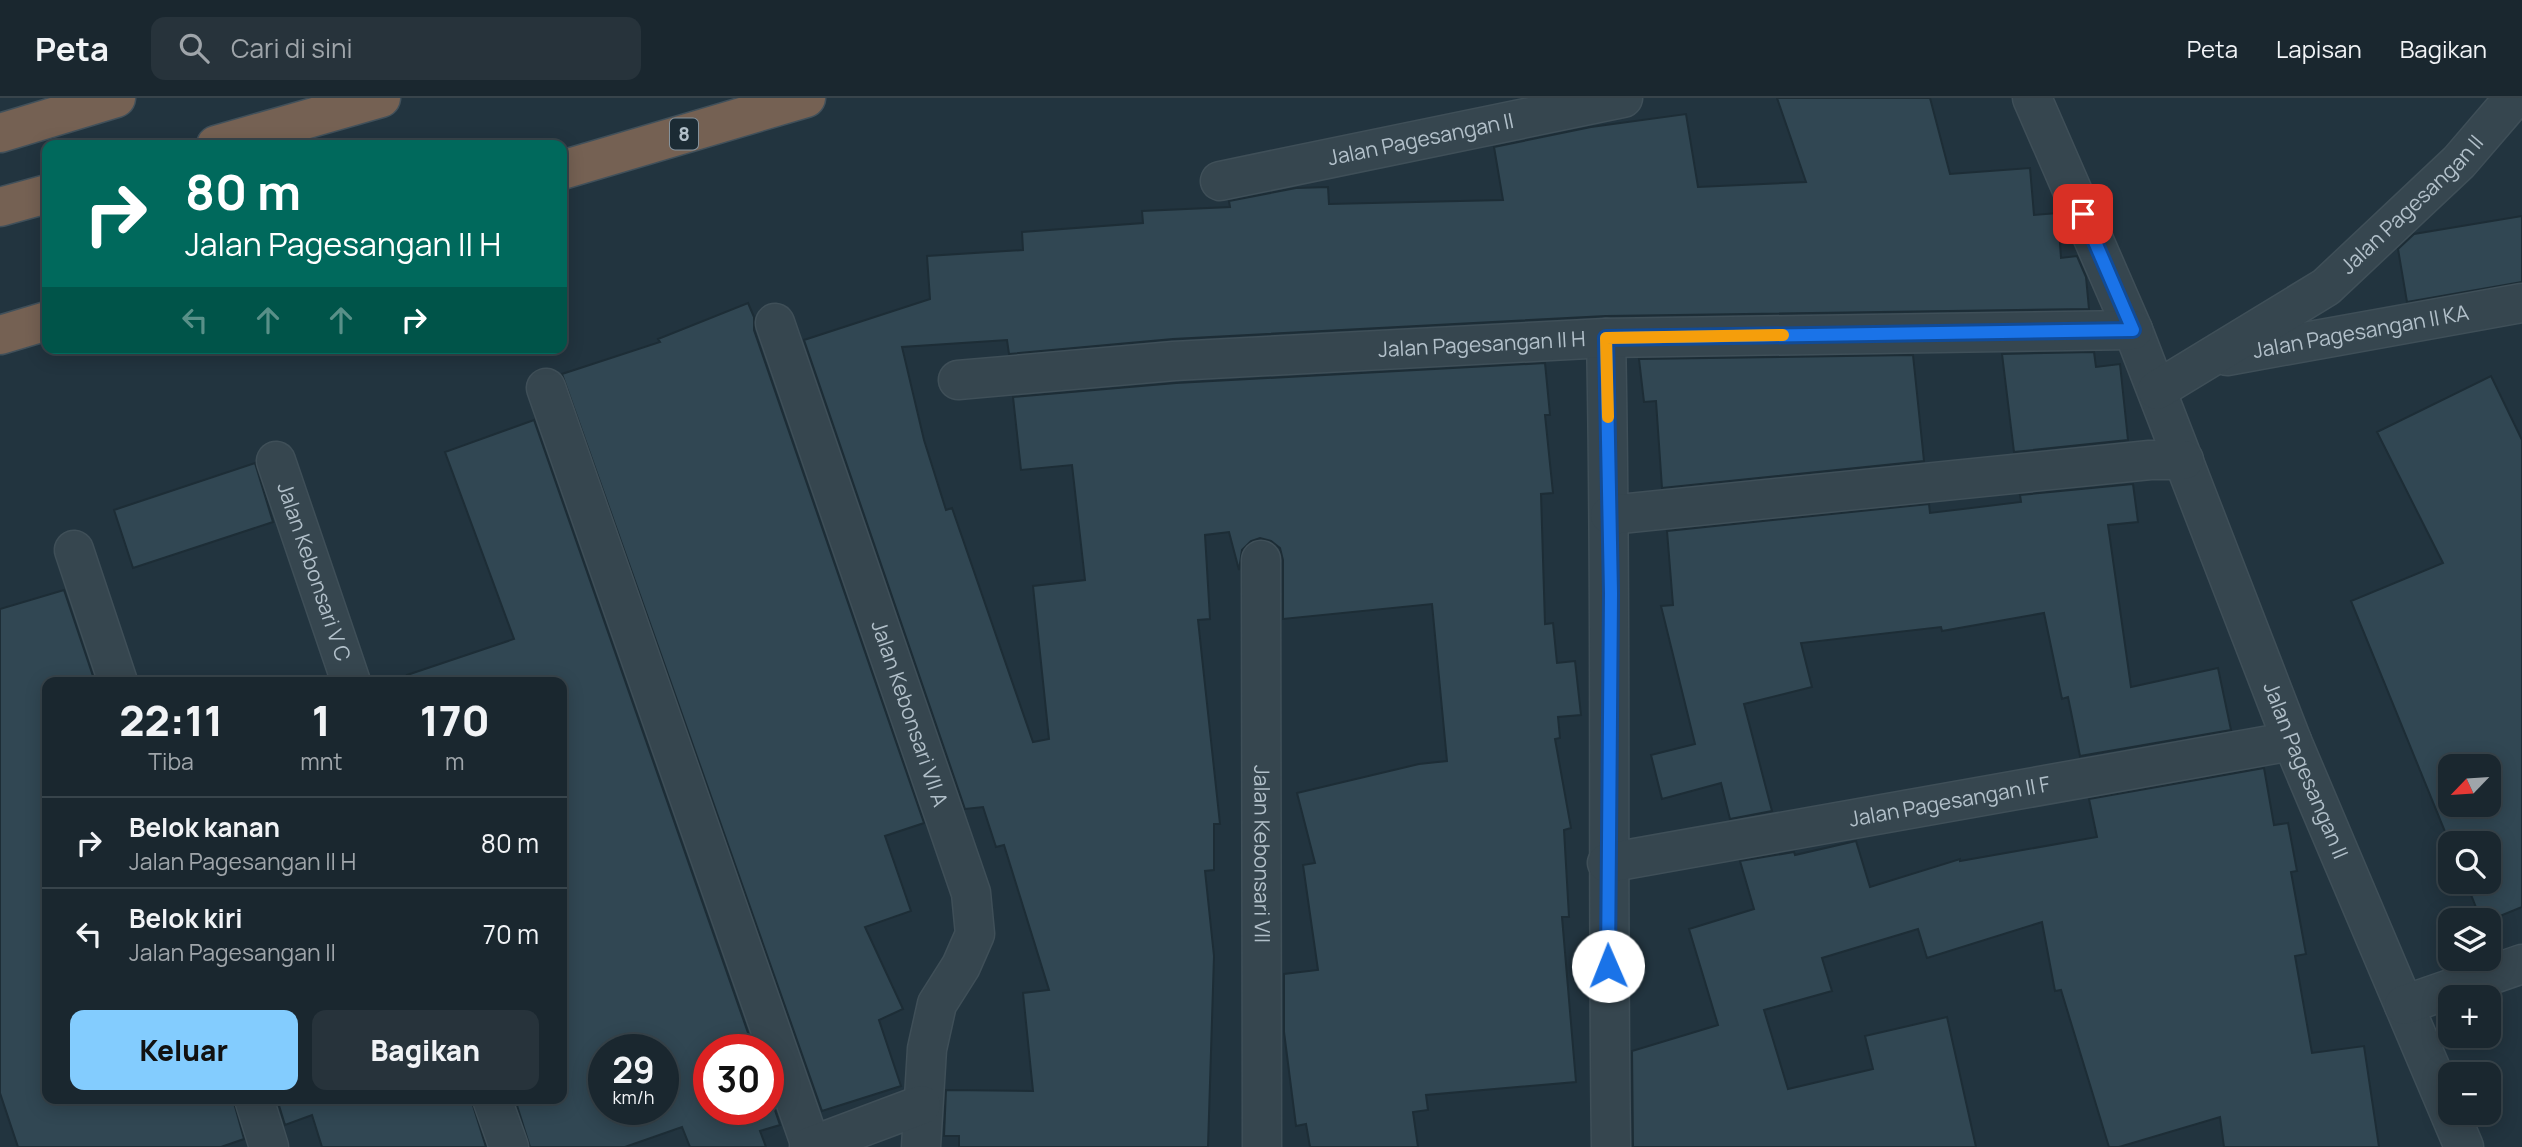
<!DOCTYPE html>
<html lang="id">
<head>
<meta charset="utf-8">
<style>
	body { margin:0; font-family:Manrope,sans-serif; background:#27333b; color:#f1f3f6; height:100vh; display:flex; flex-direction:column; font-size:26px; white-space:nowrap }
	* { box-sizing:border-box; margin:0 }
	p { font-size:23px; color:#9fa5aa }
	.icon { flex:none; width:38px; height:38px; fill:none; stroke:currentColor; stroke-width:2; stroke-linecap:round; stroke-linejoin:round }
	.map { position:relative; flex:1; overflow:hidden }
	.panel { position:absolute; left:42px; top:579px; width:525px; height:427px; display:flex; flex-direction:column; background:#1a272f; border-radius:14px; box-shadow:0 4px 18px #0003,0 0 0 2px #38444b }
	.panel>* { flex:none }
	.guide { position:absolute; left:42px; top:42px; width:525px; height:214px; border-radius:14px; box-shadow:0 4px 18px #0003,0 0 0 2px #38444b; background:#00695c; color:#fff; overflow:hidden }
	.needle { width:46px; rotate:245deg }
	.fabs { position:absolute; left:2438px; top:656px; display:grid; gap:14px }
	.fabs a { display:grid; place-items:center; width:63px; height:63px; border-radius:14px; background:#1a272f; box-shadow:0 4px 18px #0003,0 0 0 2px #38444b; font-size:35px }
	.speed { position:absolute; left:588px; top:936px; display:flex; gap:14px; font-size:35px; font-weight:700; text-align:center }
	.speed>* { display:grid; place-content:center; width:91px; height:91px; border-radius:50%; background:#1a272f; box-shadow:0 4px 18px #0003,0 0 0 2px #38444b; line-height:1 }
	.speed small { font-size:18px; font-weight:400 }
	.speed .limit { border:10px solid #d22; background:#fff; color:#111 }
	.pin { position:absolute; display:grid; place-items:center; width:60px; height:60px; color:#fff; margin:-30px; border-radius:14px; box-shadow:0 4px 10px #0006 }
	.me { position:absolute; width:77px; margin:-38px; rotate:359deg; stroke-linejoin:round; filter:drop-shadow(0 0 5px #0008) }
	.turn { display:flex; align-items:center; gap:24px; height:147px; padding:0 28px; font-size:32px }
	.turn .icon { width:91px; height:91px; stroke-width:2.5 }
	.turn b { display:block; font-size:49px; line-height:60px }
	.lanes { display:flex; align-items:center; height:66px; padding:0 28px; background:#0003; justify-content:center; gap:35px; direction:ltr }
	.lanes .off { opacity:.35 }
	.eta { display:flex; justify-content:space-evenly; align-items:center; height:119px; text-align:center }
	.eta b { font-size:42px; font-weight:800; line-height:49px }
	.button { display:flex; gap:14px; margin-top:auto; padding:14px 28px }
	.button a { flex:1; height:80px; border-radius:14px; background:#83ccfe; color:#111; font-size:28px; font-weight:800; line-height:80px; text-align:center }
	.button a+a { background:#27333b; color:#f1f3f6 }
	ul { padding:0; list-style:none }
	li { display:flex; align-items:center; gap:21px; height:91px; padding:0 28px; border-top:2px solid #38444b }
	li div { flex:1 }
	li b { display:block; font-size:26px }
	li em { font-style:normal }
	header { display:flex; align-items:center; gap:42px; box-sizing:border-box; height:98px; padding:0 35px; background:#1a272f; border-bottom:2px solid #38444b }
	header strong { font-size:33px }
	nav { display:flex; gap:38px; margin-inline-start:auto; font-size:24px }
	.search { width:490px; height:63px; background:#27333b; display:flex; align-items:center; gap:18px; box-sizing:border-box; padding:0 24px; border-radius:14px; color:#9fa5aa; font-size:26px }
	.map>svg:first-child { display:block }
	.building { fill:#314753; stroke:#1d2d36; stroke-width:2; fill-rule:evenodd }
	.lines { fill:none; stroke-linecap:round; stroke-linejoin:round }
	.minor-casing { stroke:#3f4f58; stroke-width:41 }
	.highway-casing { stroke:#41505a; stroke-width:41 }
	.minor { stroke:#36464f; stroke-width:38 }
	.highway { stroke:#756153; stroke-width:38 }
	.route-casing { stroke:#114b97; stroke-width:18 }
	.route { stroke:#1a73e8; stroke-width:12 }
	.slow { stroke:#f59e0b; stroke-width:12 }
	.labels { text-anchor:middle; stroke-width:7; stroke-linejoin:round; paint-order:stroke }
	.shield { fill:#1b2b34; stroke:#85939d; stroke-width:2 }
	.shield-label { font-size:19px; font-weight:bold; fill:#b2c0ca }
	.street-label { font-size:21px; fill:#b2c0ca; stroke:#1b2b34 }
</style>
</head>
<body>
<header>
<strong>Peta</strong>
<div class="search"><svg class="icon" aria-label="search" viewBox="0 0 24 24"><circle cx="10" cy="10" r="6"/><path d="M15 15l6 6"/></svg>Cari di sini</div>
<nav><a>Peta</a><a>Lapisan</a><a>Bagikan</a></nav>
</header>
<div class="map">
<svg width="2522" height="1049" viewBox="0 0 2522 1049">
	<rect width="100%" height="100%" fill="#22343f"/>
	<path class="building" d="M1777 0H1930L1950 76 2030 70 2034 117 2058 115 2061 160 2077 158 2086 179 2089 211 1606 218 1173 241 1009 256 1007 242 902 249 924 342 946 412 952 410 1033 644 1049 641 1033 488 1085 482 1072 367 1021 372 1013 299 1176 285 1545 265 1550 317H1545L1553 395 1541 396 1545 526 1553 525 1557 565 1575 563 1581 617 1558 619 1560 640 1555 641 1571 730 1564 732 1569 819H1562L1576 984 1426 997 1428 1012 1413 1014 1418 1049H1310L1306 1026 1296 1028 1284 934V876L1318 872 1303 767 1315 765 1297 695 1419 666 1447 663 1432 506 1283 521V462L1280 450 1271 443 1260 440 1251 443 1242 452 1239 472 1229 434 1205 437 1210 521 1198 522 1220 726H1214V772L1205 773 1214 858 1208 1049H959V1038H944L946 992 1033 993 1023 895 1049 892 1004 747 996 749 983 709 965 711 804 242 930 201 927 158 1023 152 1022 134 1143 125 1142 113 1230 109 1229 103 1296 90 1328 89 1329 106 1503 102 1494 49 1591 29 1686 16 1698 89 1806 84Z
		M2522 118V184L2407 204 2398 151 2414 136Z
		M748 205 754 219V232L924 725 885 738 911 813 865 829 903 911 879 922 901 988 822 1013 562 276 660 244 658 241Z
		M2094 254 2096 269 2120 266 2128 342 2014 354 2002 256Z
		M1913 257 1924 363 1662 390 1656 303 1644 304 1639 261Z
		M2491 278 2522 342V809L2488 823 2481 822 2466 784H2488V746H2450L2351 503 2443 465 2377 334ZM2450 668H2488V707H2450Z
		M534 322 754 952H709V1012H768V992L780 1027 760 1033 766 1049H690L682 1029 625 1049H530L515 1001H562V584H408L407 577 514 541 445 354ZM604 952H663V1012H604Z
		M255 365 273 424 133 470 114 412Z
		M2133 386 2138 424 2108 427 2131 589 2218 570 2231 632 2080 658 2068 599 2062 601 2044 515 1942 533 1941 529 1801 545 1812 589 1744 606 1772 713 1730 721 1721 685 1662 701 1651 657 1695 646 1661 508 1673 507 1667 433 1929 406 1930 415 2021 404 2020 397Z
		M64 492 95 584H47V1001H233L244 1041 221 1049H18L0 995V511Z
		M2264 670 2274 727 2288 725 2297 773 2291 774 2306 856 2295 858 2312 955 2364 948 2379 1049H2224L2220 1019 2119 1049H2109L2061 892 2055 893 2042 824 1927 860 1918 831 1822 860 1832 893 1764 912 1788 991 1873 971 1865 938 1947 919 1976 1049H1633L1632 953 1718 927 1689 831 1754 811 1740 763 1794 754 1795 757 1856 743 1870 789 1960 761V763L2097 739 2089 701Z
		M277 1001H471L486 1049H322L312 1017 285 1027Z"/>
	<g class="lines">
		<g class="minor-casing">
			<g id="minor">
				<path id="s1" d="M2032 0 2133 232 2292 643 2464 1049"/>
				<path id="s2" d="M1220 83 1623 0"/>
				<path id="s3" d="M775 225 971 795 975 836 961 868 937 906 927 951 921 1049"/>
				<path d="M1606 240C1612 509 1607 779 1611 1049"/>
				<path id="s4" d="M2227 258 2522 205"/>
				<path id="s5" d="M958 282 1174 263 1606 240 2133 232"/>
				<path d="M546 290 811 1048"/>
				<path id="s6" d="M2157 292 2326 189 2459 64 2514 0"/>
				<path id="s7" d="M276 363 351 584"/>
				<path d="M1610 417 2150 362H2184"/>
				<path d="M74 452 118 584"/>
				<path id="s8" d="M1261 462 1262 1049"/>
				<path id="s9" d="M1607 765 2292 643"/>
				<path d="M2404 907 2522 866"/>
				<path d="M254 1001 269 1049"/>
				<path d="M492 1001 509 1049"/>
				<path d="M809 1049 921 1007"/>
			</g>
		</g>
		<g class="highway-casing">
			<path id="highway" d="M0 35 116 0
				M216 47 381 0
				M562 72 806 0
				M0 109 47 96
				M0 237 47 223"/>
		</g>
		<use href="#minor" class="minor"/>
		<use href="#highway" class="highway"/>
	</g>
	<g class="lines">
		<g class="route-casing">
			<path id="route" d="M1608 868 1611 495 1606 240 2133 232 2083 116"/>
		</g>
		<use href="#route" class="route"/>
		<path class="slow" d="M1608 319 1606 240 1783 237"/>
	</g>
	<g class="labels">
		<rect class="shield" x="670" y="20.5" width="28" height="31" rx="5"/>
		<g class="shield-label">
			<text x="684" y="43">8</text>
		</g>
		<g class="street-label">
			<text dy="7" stroke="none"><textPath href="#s2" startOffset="205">Jalan Pagesangan II</textPath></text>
			<text dy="7" stroke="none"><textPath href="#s6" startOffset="317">Jalan Pagesangan II</textPath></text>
			<text dy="7" stroke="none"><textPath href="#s4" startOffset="136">Jalan Pagesangan II KA</textPath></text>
			<text dy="7" stroke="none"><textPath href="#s5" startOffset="525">Jalan Pagesangan II H</textPath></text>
			<text dy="7" stroke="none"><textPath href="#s7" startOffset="117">Jalan Kebonsari V C</textPath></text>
			<text dy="7" stroke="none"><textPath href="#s3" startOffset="413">Jalan Kebonsari VII A</textPath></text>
			<text dy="7" stroke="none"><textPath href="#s1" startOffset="726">Jalan Pagesangan II</textPath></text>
			<text dy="7" stroke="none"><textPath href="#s9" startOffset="348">Jalan Pagesangan II F</textPath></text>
			<text dy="7" stroke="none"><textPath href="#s8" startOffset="294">Jalan Kebonsari VII</textPath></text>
		</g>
	</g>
</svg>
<div class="fabs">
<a><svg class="needle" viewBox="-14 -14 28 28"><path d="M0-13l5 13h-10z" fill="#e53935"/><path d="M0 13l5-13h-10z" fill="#9fa5aa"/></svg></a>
<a><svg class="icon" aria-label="search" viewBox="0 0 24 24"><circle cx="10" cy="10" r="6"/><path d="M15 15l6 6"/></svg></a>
<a><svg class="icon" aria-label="layers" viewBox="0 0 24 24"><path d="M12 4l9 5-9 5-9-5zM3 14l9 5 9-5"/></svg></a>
<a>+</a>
<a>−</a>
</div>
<div class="speed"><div>29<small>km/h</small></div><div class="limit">30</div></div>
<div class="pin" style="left:2083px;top:116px;background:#d93025"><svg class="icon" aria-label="arrive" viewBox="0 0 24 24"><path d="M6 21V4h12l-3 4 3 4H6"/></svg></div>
<svg class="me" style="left:1608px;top:868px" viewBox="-20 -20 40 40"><circle r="19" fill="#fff"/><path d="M0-13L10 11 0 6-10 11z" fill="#1a73e8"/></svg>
<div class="guide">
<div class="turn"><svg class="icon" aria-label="right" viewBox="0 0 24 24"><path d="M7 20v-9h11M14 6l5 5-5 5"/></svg><div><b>80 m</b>Jalan Pagesangan II H</div></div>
<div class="lanes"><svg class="icon off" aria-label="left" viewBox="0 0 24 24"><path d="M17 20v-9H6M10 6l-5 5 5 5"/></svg><svg class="icon off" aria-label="ahead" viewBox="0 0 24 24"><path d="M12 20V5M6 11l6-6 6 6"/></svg><svg class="icon off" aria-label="ahead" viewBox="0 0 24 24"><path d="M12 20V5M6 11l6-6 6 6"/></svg><svg class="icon" aria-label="right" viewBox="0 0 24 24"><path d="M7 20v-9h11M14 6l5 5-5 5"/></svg></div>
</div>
<section class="panel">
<div class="eta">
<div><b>22:11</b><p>Tiba</p></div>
<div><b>1</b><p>mnt</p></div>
<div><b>170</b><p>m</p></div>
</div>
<ul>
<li><svg class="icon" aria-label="right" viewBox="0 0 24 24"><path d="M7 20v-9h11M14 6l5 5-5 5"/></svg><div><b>Belok kanan</b><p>Jalan Pagesangan II H</p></div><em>80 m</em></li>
<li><svg class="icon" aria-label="left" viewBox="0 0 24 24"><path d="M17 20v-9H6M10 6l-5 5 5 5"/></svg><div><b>Belok kiri</b><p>Jalan Pagesangan II</p></div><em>70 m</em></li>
</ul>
<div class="button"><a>Keluar</a><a>Bagikan</a></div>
</section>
</div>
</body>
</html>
